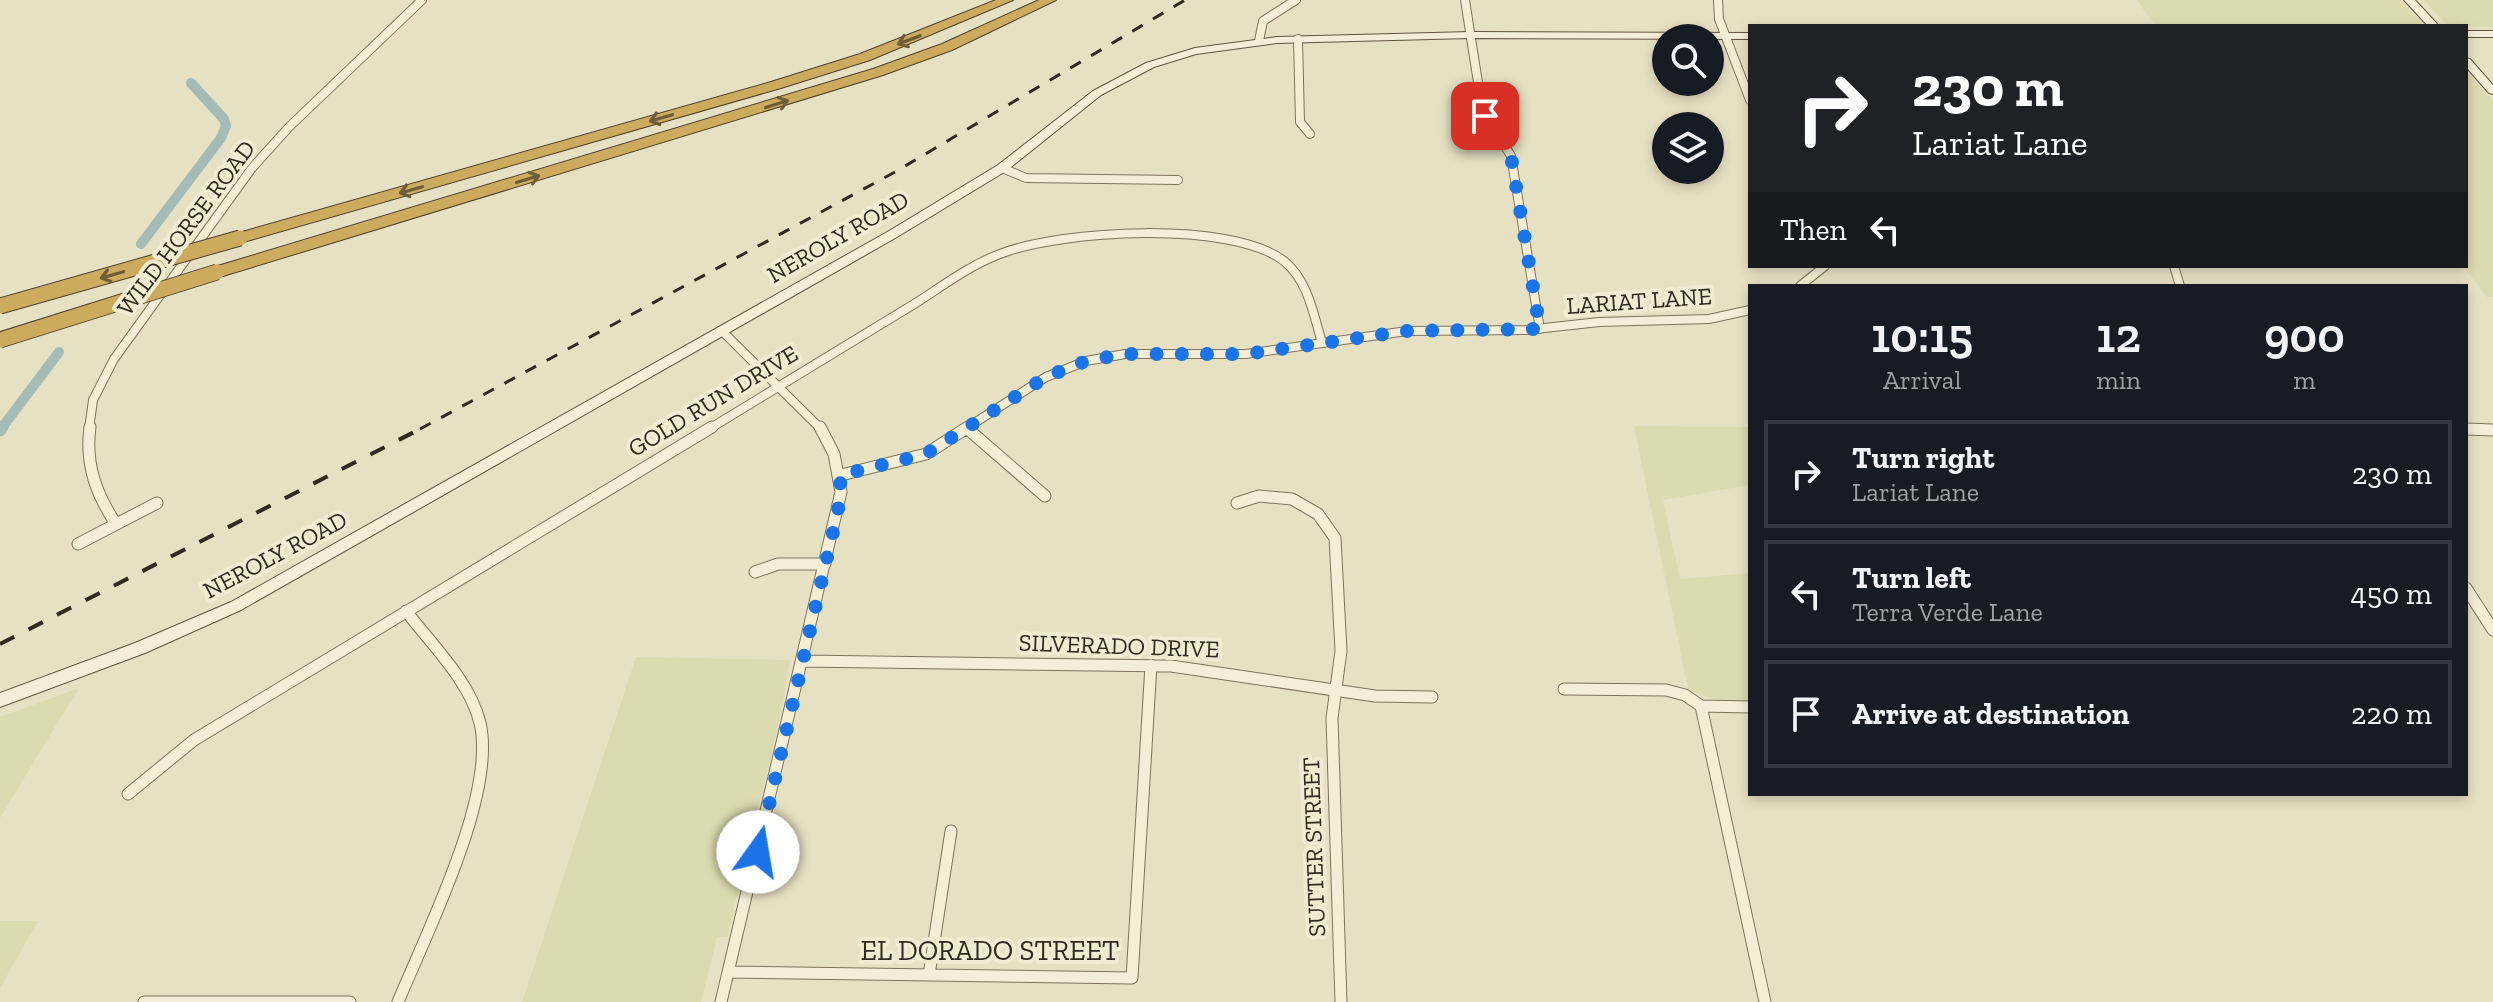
<!DOCTYPE html>
<html lang="en">
<head>
<meta charset="utf-8">
<style>
	body { margin:0; font-family:"Zilla Slab",serif; background:#242831; color:#f1f3f6; height:100vh; display:flex; flex-direction:column; font-size:30px; white-space:nowrap }
	* { box-sizing:border-box; margin:0 }
	p { font-size:26px; color:#9ea1a6 }
	.icon { flex:none; width:44px; height:44px; fill:none; stroke:currentColor; stroke-width:2; stroke-linecap:round; stroke-linejoin:round }
	.map { position:relative; flex:1; overflow:hidden }
	.sheet { position:absolute; left:1748px; top:284px; width:720px; height:512px; display:flex; flex-direction:column; background:#171b24; border-radius:0px; box-shadow:0 4px 12px #0003 }
	.sheet>* { flex:none }
	.banner { position:absolute; left:1748px; top:24px; width:720px; height:244px; border-radius:0px; box-shadow:0 4px 12px #0003; background:#202124; color:#fff; overflow:hidden }
	.tools { position:absolute; left:1652px; top:24px; display:grid; gap:16px }
	.tools a { display:grid; place-items:center; width:72px; height:72px; border-radius:50%; background:#171b24; box-shadow:0 4px 12px #0003; font-size:40px }
	.pin { position:absolute; display:grid; place-items:center; width:68px; height:68px; color:#fff; margin:-34px; border-radius:16px; box-shadow:0 4px 12px #0006 }
	.me { position:absolute; width:88px; margin:-44px; rotate:13deg; stroke-linejoin:round; filter:drop-shadow(0 0 6px #0008) }
	.turn { display:flex; align-items:center; gap:28px; height:168px; padding:0 32px; font-size:36px }
	.turn .icon { width:104px; height:104px; stroke-width:2.5 }
	.turn b { display:block; font-size:56px; line-height:68px }
	.then { display:flex; align-items:center; height:76px; padding:0 32px; background:#0003; gap:16px; font-size:30px }
	.eta { display:flex; justify-content:space-evenly; align-items:center; height:136px; text-align:center }
	.eta b { font-size:48px; font-weight:600; line-height:56px }
	ul { padding:0; list-style:none }
	li { display:flex; align-items:center; gap:24px; height:108px; margin:0 16px 12px; padding:0 16px; border:4px solid #363941; border-radius:0px }
	li div { flex:1 }
	li b { display:block; font-size:30px }
	li em { font-style:normal }
	.map>svg:first-child { display:block }
	.farmland { fill:#dcdab1 }
	.lines { fill:none; stroke-linecap:round; stroke-linejoin:round }
	.canal-far1 { stroke:#a4bbb7; stroke-width:10 }
	.canal { stroke:#a4bbb7; stroke-width:13 }
	.street-far1-casing { stroke:#7f735c; stroke-width:10 }
	.street-casing { stroke:#7f735c; stroke-width:13 }
	.secondary-casing { stroke:#61543f; stroke-width:2 }
	.highway-casing { stroke:#4d4130; stroke-width:2 }
	.street-far1 { stroke:#f3eed5; stroke-width:8 }
	.street { stroke:#f3eed5; stroke-width:11 }
	.secondary { fill:#f3eed5; fill-rule:evenodd }
	.highway { fill:#ccaa5e; fill-rule:evenodd }
	.rail-far1 { stroke:#312a1e; stroke-width:3; stroke-dasharray:12 12; stroke-linecap:butt }
	.rail { stroke:#312a1e; stroke-width:4; stroke-dasharray:16 16; stroke-linecap:butt }
	.highway-bridge-casing { stroke:#4d4130; stroke-width:17; stroke-linecap:butt }
	.highway-bridge { stroke:#ccaa5e; stroke-width:15 }
	.oneway { stroke:#6f5d38 }
	.route { stroke:#1a73e8; stroke-width:14; stroke-dasharray:0 25.2 }
	.labels { text-anchor:middle; stroke-width:8; stroke-linejoin:round; paint-order:stroke }
	.street-label { font-size:24px; fill:#312a1e; stroke:#f0ebd1 }
	.near-street-label { font-size:28px; fill:#312a1e; stroke:#f0ebd1 }
</style>
</head>
<body>
<div class="map">
<svg width="2493" height="1002" viewBox="0 0 2493 1002">
	<rect width="100%" height="100%" fill="#e7e1c3"/>
	<path class="farmland" d="M2137 0H2400L2424 26H2155Z
		M2424 0H2493V27L2448 26Z
		M2466 71 2493 101V297H2487L2463 266H2466Z
		M1634 426 1750 427V485L1663 500 1680 579 1750 573V701H1718L1688 689Z
		M636 657 790 660 776 736 727 937H717L701 1002H522Z
		M79 688 52 732 0 818V717Z
		M0 921H38L0 988Z"/>
	<g class="lines">
		<path class="canal-far1" d="M141 244 221 138 226 126 224 119 191 83
			M1 429 59 352"/>
		<path class="canal" d="M0 430 2 427"/>
		<g class="street-far1-casing">
			<path id="street-far1" d="M1465 0 1482 108 1511 156 1540 329
				M1718 0 1719 19 1750 100
				M1298 39 1300 122 1310 134
				M1259 41 1263 21 1296 0
				M1002 168 1026 178 1178 180
				M2174 266 2180 286
				M1800 286 1825 266
				M722 331 821 429
				M89 429 93 400 114 359 252 168 289 127 422 0
				M709 429C774 389 840 349 906 309 936 291 967 266 1000 254 1060 230 1231 220 1284 261 1308 280 1314 316 1322 343
				M965 429 1046 377 1086 361 1125 354H1246L1407 331 1526 330 1599 322 1709 319 1750 310"/>
		</g>
		<g class="street-casing">
			<path id="street" d="M90 427C85 464 96 494 116 524
				M2466 429 2493 430
				M969 430 1045 496
				M841 475 926 454 968 427
				M1237 503 1259 496 1292 499 1318 514 1335 538 1341 651 1332 718 1341 1002
				M78 544 157 503
				M755 572 778 564H825
				M2466 588 2493 630
				M802 661 1171 666 1375 696 1432 697
				M1564 689 1666 690 1685 695 1701 706 1750 707
				M1701 706 1765 1002
				M128 794 194 740 712 427
				M729 972 1132 978 1151 665
				M929 975 951 831
				M144 1002H350
				M398 1002C426 934 497 794 480 723 470 681 431 644 406 611
				M721 1002 841 492 834 454 820 427"/>
		</g>
		<g class="secondary-casing">
			<path id="secondary" d="M2404 0H2415L2439 26H2428Z
				M2466 31H2493V37H2466Z
				M1471 32 1750 33V39L1471 38 1277 43 1196 54 1154 67 1101 95 1006 171 897 237 241 610 145 653 0 707V693L135 643 231 602 889 231 998 165 1093 91 1146 63 1195 48 1277 37Z
				M2466 58 2470 59 2493 85V94L2489 93 2466 67Z"/>
		</g>
		<g class="highway-casing">
			<path id="highway" d="M996 0H1013L870 60 781 88 240 243 232 238 235 234 771 82 860 54Z
				M1039 0H1056L952 50 883 75 223 276 217 277 209 272 211 268 873 69 942 44Z"/>
		</g>
		<use href="#street-far1" class="street-far1"/>
		<use href="#street" class="street"/>
		<use href="#secondary" class="secondary"/>
		<use href="#highway" class="highway"/>
		<path class="rail-far1" d="M420 429 895 172 1185 0"/>
		<path class="rail" d="M0 644 424 427"/>
		<g class="highway-bridge-casing">
			<path id="highway-bridge" d="M0 306 240 238
				M0 340 217 272"/>
		</g>
		<use href="#highway-bridge" class="highway-bridge"/>
	</g>
	<defs><path id="oneway-shaft" d="M-6 0H5M1.5-3L5.5 0L1.5 3" fill="none" stroke-width="1.6" stroke-linecap="round" stroke-linejoin="round" transform="scale(2)"/></defs>
	<g class="oneway">
		<use href="#oneway-shaft" transform="translate(909 40) rotate(159)"/>
		<use href="#oneway-shaft" transform="translate(777 104) rotate(-17)"/>
		<use href="#oneway-shaft" transform="translate(661 118) rotate(164)"/>
		<use href="#oneway-shaft" transform="translate(528 179) rotate(-17)"/>
		<use href="#oneway-shaft" transform="translate(411 190) rotate(164)"/>
		<use href="#oneway-shaft" transform="translate(112 275) rotate(164)"/>
	</g>
	<g class="lines">
		<path class="route" d="M758 852 838 511 841 475 926 454 1046 377 1086 361 1125 354H1246L1407 331 1540 329 1511 156 1485 116"/>
	</g>
	<g class="labels">
		<g class="street-label">
			<text transform="translate(186 228) rotate(-53)" y="8">WILD HORSE ROAD</text>
			<text transform="translate(838 237) rotate(-30)" y="8">NEROLY ROAD</text>
			<text transform="translate(1639 301) rotate(-4)" y="8">LARIAT LANE</text>
			<text transform="translate(713 401) rotate(-31)" y="8">GOLD RUN DRIVE</text>
			<text transform="translate(275 555) rotate(-28)" y="8">NEROLY ROAD</text>
			<text transform="translate(1119 646) rotate(2)" y="8">SILVERADO DRIVE</text>
			<text transform="translate(1314 847) rotate(-92)" y="8">SUTTER STREET</text>
		</g>
		<g class="near-street-label">
			<text x="990" y="960">EL DORADO STREET</text>
		</g>
	</g>
</svg>
<div class="tools">
<a><svg class="icon" aria-label="search" viewBox="0 0 24 24"><circle cx="10" cy="10" r="6"/><path d="M15 15l6 6"/></svg></a>
<a><svg class="icon" aria-label="layers" viewBox="0 0 24 24"><path d="M12 4l9 5-9 5-9-5zM3 14l9 5 9-5"/></svg></a>
</div>
<div class="pin" style="left:1485px;top:116px;background:#d93025"><svg class="icon" aria-label="arrive" viewBox="0 0 24 24"><path d="M6 21V4h12l-3 4 3 4H6"/></svg></div>
<svg class="me" style="left:758px;top:852px" viewBox="-20 -20 40 40"><circle r="19" fill="#fff"/><path d="M0-13L10 11 0 6-10 11z" fill="#1a73e8"/></svg>
<div class="banner">
<div class="turn"><svg class="icon" aria-label="right" viewBox="0 0 24 24"><path d="M7 20v-9h11M14 6l5 5-5 5"/></svg><div><b>230 m</b>Lariat Lane</div></div>
<div class="then">Then<svg class="icon" aria-label="left" viewBox="0 0 24 24"><path d="M17 20v-9H6M10 6l-5 5 5 5"/></svg></div>
</div>
<section class="sheet">
<div class="eta">
<div><b>10:15</b><p>Arrival</p></div>
<div><b>12</b><p>min</p></div>
<div><b>900</b><p>m</p></div>
</div>
<ul>
<li><svg class="icon" aria-label="right" viewBox="0 0 24 24"><path d="M7 20v-9h11M14 6l5 5-5 5"/></svg><div><b>Turn right</b><p>Lariat Lane</p></div><em>230 m</em></li>
<li><svg class="icon" aria-label="left" viewBox="0 0 24 24"><path d="M17 20v-9H6M10 6l-5 5 5 5"/></svg><div><b>Turn left</b><p>Terra Verde Lane</p></div><em>450 m</em></li>
<li><svg class="icon" aria-label="arrive" viewBox="0 0 24 24"><path d="M6 21V4h12l-3 4 3 4H6"/></svg><div><b>Arrive at destination</b></div><em>220 m</em></li>
</ul>
</section>
</div>
</body>
</html>
